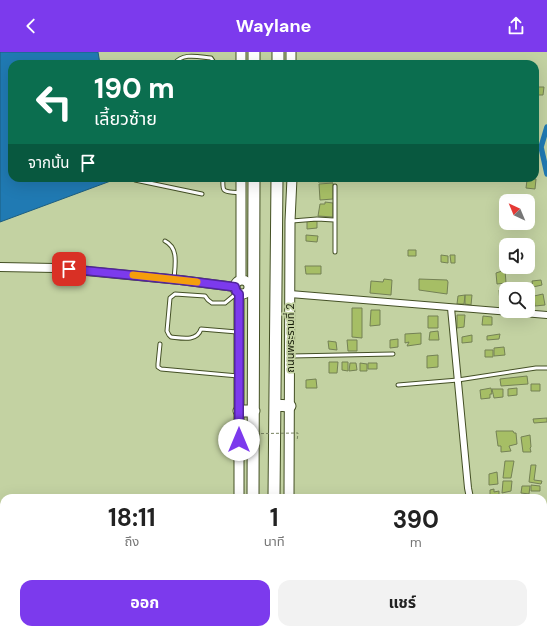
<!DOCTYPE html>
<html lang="th">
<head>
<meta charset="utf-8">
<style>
	body { margin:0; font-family:"DM Sans","Noto Sans Thai",sans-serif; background:#f2f2f2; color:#222; height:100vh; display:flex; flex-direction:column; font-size:15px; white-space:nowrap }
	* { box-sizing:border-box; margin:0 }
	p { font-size:13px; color:#767676 }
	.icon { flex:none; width:22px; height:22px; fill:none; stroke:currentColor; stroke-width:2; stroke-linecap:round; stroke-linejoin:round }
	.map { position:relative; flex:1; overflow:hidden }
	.drawer { position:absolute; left:0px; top:442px; width:547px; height:140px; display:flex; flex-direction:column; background:#fff; border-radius:12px 12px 0 0; box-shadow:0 4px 16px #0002 }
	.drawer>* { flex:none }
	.banner { position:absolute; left:8px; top:8px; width:531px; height:122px; border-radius:12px; box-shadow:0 4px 16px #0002; background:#0b6e4f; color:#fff; overflow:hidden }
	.needle { width:26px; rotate:316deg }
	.tools { position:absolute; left:499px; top:142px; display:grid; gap:8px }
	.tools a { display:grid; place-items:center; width:36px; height:36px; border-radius:8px; background:#fff; box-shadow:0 4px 16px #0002; font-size:20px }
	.pin { position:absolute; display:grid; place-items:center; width:34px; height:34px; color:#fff; margin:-17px; border-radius:8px; box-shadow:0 2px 6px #0006 }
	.me { position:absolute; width:44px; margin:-22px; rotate:0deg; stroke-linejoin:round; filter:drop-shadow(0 0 3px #0008) }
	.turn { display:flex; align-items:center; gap:14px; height:84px; padding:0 20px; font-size:18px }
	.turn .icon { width:52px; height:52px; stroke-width:2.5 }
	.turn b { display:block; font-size:28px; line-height:34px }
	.then { display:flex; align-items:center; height:38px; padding:0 20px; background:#0003; gap:8px; font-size:15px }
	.eta { display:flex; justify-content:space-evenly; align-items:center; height:68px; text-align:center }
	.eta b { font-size:24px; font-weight:700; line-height:28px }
	.button { display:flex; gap:8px; margin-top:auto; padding:8px 20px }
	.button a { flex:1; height:46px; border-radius:12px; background:#7c3aed; color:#fff; font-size:16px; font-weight:700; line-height:46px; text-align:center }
	.button a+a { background:#f2f2f2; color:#222 }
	header { display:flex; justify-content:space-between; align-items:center; height:52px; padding:0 20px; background:#7c3aed; color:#fff; font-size:18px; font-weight:700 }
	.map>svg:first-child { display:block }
	.water { fill:#207ab3; stroke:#1d5e80 }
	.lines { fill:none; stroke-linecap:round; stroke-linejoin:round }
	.canal { stroke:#207ab3; stroke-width:5.5 }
	.building { fill:#a6be65; stroke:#748155 }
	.service-casing { stroke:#445025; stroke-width:5 }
	.minor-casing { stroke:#445025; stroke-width:8 }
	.tertiary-casing { stroke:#445025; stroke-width:10 }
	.secondary-casing { stroke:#445025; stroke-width:11 }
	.trunk-casing { stroke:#445025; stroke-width:13 }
	.service { stroke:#fff; stroke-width:3 }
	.minor { stroke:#fff; stroke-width:6 }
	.tertiary { stroke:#fff; stroke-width:8 }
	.secondary { stroke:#fff; stroke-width:9 }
	.trunk { stroke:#fff; stroke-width:11 }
	.path-bridge { stroke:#788360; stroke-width:1; stroke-dasharray:3 2; stroke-linecap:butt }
	.route-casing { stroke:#51269a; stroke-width:10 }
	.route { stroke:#7c3aed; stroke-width:7 }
	.slow { stroke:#f59e0b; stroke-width:7 }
	.labels { text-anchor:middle; stroke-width:3.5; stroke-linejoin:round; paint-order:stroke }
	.street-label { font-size:11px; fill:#161b09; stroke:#c3d2a2 }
</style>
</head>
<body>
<header><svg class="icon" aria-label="back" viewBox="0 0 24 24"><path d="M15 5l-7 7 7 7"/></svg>Waylane<svg class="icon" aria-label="share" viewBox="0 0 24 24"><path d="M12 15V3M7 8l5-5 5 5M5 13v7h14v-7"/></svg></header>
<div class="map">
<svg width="547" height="582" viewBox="0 0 547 582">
	<rect width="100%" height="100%" fill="#c3d2a2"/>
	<path class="water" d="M0 0H98L100 12H12V126H116V127L0 170Z"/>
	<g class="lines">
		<path class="canal" d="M547 75 541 95 547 122"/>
	</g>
	<path class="building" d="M536 35H544L543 43H535Z
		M318 126H333V130H318Z
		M536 127 535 137 526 136 527 128Z
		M333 131V147L320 148 319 132Z
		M325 150 333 151V165L318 164 320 152H325Z
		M307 169H317V176L307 177Z
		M306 183 318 184 317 190 306 189Z
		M408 198H416V204H408Z
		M441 203 448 204V211L441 210Z
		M450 203H455V211H451Z
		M305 214H321V222H306Z
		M505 218 506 231 497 232 496 221Z
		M384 227 392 228 391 243 370 241 371 229 383 230Z
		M419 227 447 228 448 230 447 242 419 238Z
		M541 228 542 233 533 235 532 229Z
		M506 236V250L500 251 499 238Z
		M543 242 545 253 535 254 534 244Z
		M465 243H472L471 253 465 252Z
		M465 243 464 252H457L458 244Z
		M352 256H362V286L352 285Z
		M371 258H380V273L370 274Z
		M457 263H465L464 275 457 276Z
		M428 264H438V276H428Z
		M483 264 492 265V273H482Z
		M438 279 439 288H429L430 280Z
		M421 281V292L407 294 409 290 405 291V282Z
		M500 282 499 287 487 288V284Z
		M472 283V290L462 291V285Z
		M398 287V295L390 296V288Z
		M347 288H357V299H348Z
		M328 289 336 290 337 298 329 297Z
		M504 295 505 303 494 304V296Z
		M485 298H493V305H485Z
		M438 303V315L427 316V304Z
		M329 310H338L337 321H329Z
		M342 310H348V319L342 318Z
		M350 311H356L357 318 349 319Z
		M360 311 367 312V319H360Z
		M368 311H377V317H368Z
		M527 324 528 332 501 334 500 327Z
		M316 327 317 336H306V328Z
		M531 332H540V339H531Z
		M491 336 492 342H490V346L481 347 480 338Z
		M517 336V343L508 344V337Z
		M492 337H503V345L494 346Z
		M547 366V370L534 371 533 367Z
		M496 379H513L514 381H516L517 392 509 394 511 399 501 400V394H498Z
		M530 383 531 395 530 396 531 400H523L521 385Z
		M505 409H514L511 426H503Z
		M531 413H536L534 428 542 429 541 432 529 430Z
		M497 420 498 432 489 433V422Z
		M503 429H512L511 439 502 441Z
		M531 433 540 434V439H531Z
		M522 434H530L529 442 521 441Z
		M494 437V440L499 439V443L490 445V438Z
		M476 578H486L487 582H476Z"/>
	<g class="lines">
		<g class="service-casing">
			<path id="service" d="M174 12C183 0 199 5 211 6L213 9 214 12
				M130 126 135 128 202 142
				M223 126C222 142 224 139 239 141
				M335 134V200
				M292 169 317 167 334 168
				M165 189C179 196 175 213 174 227
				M237 280 201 277C197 290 181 286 171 285L169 283 167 279 170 246 175 242 205 244 208 248 212 251H225L237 241
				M160 292 158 312V315L161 317 238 324
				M291 304 393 302
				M398 333 458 328 536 316H547"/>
		</g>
		<g class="minor-casing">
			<path id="minor" d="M290 242 547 263
				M451 256 468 436 470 446
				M32 578 34 582
				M125 578 126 582
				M493 578 494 582
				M91 582 100 578"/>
		</g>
		<g class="tertiary-casing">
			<path id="tertiary" d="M0 215 55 216 180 228 235 235"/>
		</g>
		<g class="secondary-casing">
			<path id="secondary" d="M241 0V12
				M291 0V12
				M241 126V228
				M235 235a7 7 0 1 1 14 0a7 7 0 1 1-14 0Z
				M239 446V242
				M289 446 290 169 292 126
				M240 578V582
				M291 578V582"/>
		</g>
		<g class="trunk-casing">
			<path id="trunk" d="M254 12V0
				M278 12V0
				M275 353 290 354
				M239 359H254
				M253 446 254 126
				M274 446 277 126
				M252 582V578
				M273 582V578"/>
		</g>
		<use href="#service" class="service"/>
		<use href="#minor" class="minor"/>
		<use href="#tertiary" class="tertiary"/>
		<use href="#secondary" class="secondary"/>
		<use href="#trunk" class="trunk"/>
		<path class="path-bridge" d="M233 389V382L298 381 297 389"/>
	</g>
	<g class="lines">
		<g class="route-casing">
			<path id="route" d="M69 217 180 228 235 235 236 239 239 242V388"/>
		</g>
		<use href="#route" class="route"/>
		<path class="slow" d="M133 223 197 230"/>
	</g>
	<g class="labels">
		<g class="street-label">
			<text transform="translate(290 286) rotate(-90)" y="4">ถนนพระรามที่ 2</text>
		</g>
	</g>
</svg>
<div class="tools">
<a><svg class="needle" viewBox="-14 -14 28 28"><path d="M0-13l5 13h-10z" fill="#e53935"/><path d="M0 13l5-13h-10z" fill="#767676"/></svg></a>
<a><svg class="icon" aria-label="sound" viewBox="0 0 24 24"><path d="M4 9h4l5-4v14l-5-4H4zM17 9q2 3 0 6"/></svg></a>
<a><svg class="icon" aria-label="search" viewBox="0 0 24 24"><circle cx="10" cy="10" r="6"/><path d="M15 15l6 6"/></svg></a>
</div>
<div class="pin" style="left:69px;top:217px;background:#d93025"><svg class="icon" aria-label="arrive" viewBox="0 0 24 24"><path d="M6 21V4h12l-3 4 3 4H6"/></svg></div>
<svg class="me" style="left:239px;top:388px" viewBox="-20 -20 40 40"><circle r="19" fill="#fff"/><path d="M0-13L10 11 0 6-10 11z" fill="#7c3aed"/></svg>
<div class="banner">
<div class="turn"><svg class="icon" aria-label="left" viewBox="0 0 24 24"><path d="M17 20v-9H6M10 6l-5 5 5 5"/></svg><div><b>190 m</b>เลี้ยวซ้าย</div></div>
<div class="then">จากนั้น<svg class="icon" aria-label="arrive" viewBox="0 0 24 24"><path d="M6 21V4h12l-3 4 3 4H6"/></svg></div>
</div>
<section class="drawer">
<div class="eta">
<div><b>18:11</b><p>ถึง</p></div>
<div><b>1</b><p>นาที</p></div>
<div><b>390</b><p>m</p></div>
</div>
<div class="button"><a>ออก</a><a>แชร์</a></div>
</section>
</div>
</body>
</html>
